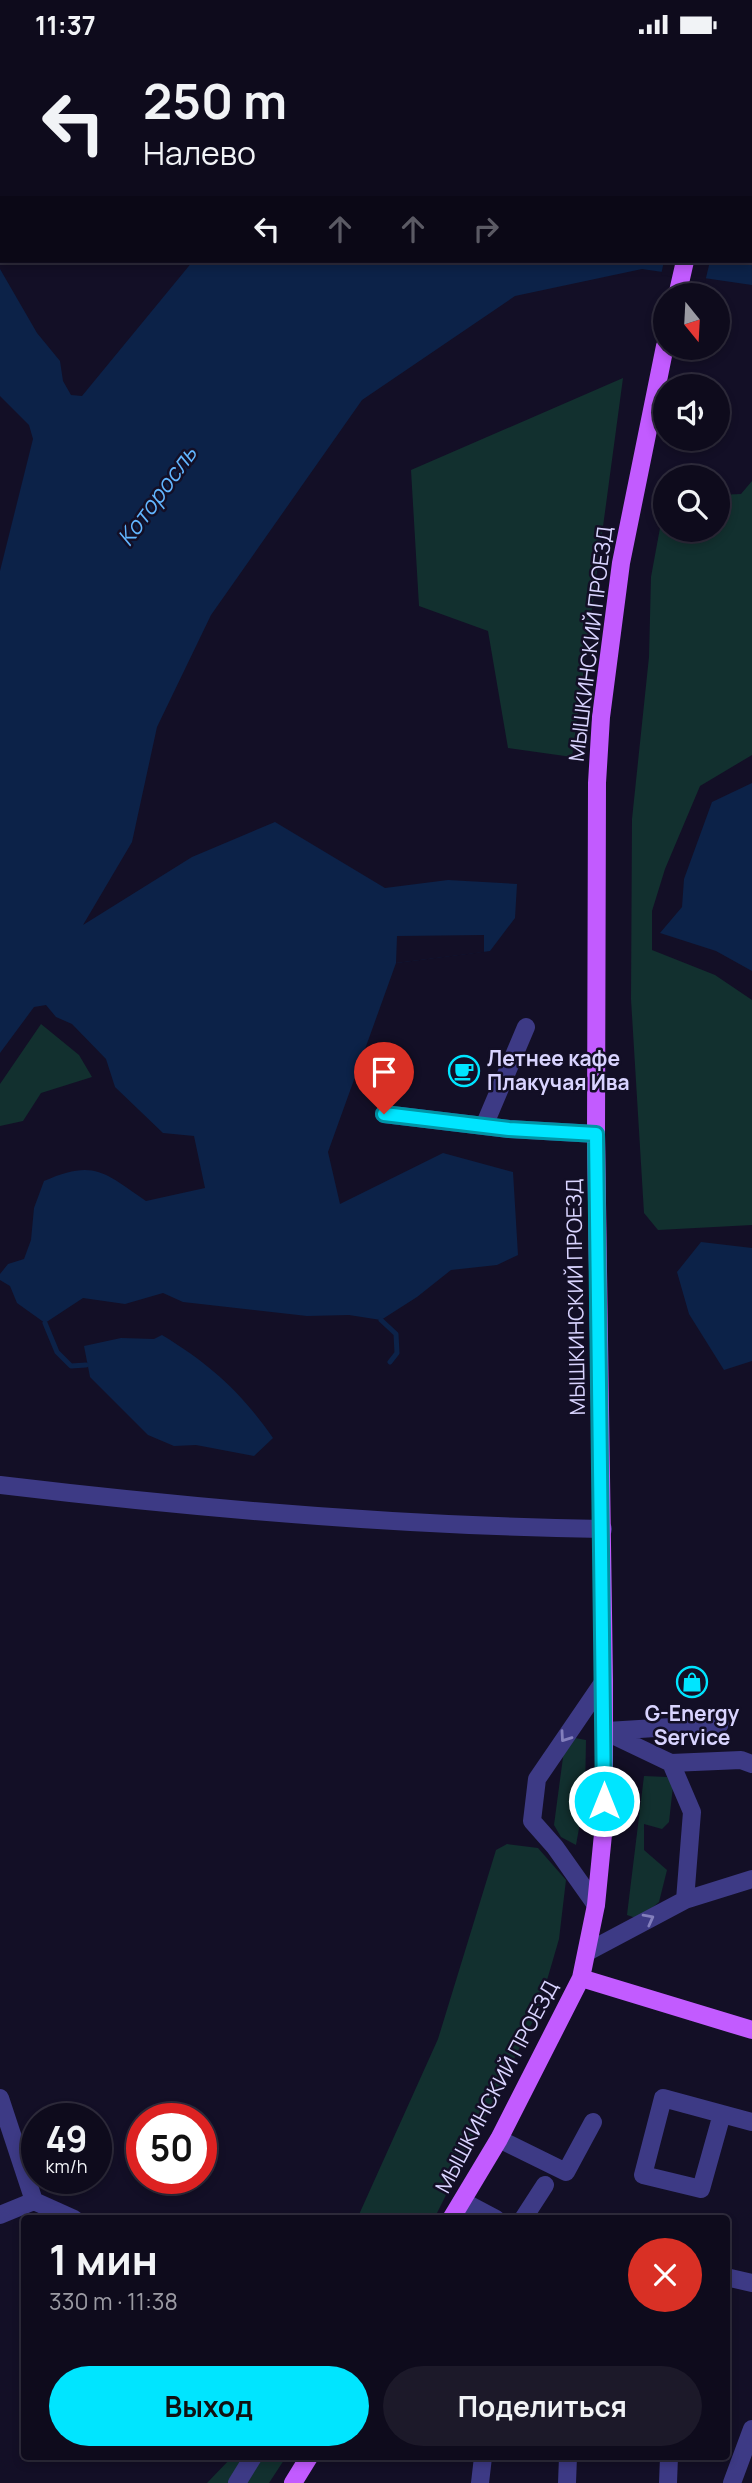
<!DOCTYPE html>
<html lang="ru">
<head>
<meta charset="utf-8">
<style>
	body { margin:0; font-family:Manrope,sans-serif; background:#1c1929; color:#f1f3f6; height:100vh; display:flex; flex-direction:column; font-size:26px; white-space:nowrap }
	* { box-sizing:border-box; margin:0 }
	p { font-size:23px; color:#9b9ba3 }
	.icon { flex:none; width:38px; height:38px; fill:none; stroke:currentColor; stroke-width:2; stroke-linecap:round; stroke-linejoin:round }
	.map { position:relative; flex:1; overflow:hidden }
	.drawer { position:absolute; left:21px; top:2166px; width:709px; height:245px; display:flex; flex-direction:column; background:#0e0b1c; border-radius:7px; box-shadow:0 4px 10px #0003,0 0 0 2px #2e2b3b }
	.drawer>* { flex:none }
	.hud { position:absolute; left:0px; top:0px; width:752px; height:214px; box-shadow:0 4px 10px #0003,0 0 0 2px #2e2b3b; background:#0e0b1c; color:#f1f3f6; overflow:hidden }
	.needle { width:46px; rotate:162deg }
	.tools { position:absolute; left:653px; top:234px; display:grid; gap:14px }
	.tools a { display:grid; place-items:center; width:77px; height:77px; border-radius:50%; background:#0e0b1c; box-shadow:0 4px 10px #0003,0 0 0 2px #2e2b3b; font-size:35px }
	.speed { position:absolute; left:21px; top:2054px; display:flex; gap:14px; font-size:35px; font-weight:700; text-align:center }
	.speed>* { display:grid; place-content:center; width:91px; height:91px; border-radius:50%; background:#0e0b1c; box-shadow:0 4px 10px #0003,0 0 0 2px #2e2b3b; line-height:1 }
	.speed small { font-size:18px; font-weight:400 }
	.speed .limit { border:10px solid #d22; background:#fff; color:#111 }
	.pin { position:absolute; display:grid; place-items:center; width:60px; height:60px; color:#fff; margin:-72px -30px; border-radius:50% 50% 50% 0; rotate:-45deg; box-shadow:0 0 7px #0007 }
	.pin .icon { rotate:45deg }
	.me { position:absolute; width:77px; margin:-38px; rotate:0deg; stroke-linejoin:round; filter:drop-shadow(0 0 5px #0008) }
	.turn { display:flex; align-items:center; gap:24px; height:147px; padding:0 28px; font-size:32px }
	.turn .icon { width:91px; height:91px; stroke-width:2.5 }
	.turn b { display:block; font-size:49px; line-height:60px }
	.lanes { display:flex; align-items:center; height:66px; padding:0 28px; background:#0003; justify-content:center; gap:35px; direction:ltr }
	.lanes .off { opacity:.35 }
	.round { display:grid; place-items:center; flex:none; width:74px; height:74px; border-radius:37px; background:#1c1929 }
	.summary { display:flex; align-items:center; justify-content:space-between; height:119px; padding:0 28px }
	h1 { font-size:42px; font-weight:700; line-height:52px }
	.cta { display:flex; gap:14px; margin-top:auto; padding:14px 28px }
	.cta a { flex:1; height:80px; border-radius:42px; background:#00e5ff; color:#111; font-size:28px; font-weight:700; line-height:80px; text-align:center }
	.cta a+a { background:#1c1929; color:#f1f3f6 }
	.status { display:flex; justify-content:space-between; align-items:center; height:49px; padding:0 35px; background:#0e0b1c; direction:ltr }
	.status svg { height:19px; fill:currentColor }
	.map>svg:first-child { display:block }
	.green { fill:#12302f }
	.water { fill:#0c2248 }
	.pier { fill:#130f26 }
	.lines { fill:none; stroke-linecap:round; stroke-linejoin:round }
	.stream { stroke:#0c2248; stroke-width:5 }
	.minor { stroke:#3d3a85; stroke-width:18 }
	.major { stroke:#c25bff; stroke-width:18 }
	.oneway { stroke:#837fbc }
	.route-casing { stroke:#0095a6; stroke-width:18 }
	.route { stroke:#00e5ff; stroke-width:12 }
	.labels { text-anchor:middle; stroke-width:5; stroke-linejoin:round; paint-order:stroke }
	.street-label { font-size:21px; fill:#d9d4ff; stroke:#130f26 }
	.poi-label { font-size:21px; font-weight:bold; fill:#d9d4ff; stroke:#130f26; text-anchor:start }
	.water-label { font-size:23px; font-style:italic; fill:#62b6ff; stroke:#130f26 }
</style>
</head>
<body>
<div class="status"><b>11:37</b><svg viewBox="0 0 49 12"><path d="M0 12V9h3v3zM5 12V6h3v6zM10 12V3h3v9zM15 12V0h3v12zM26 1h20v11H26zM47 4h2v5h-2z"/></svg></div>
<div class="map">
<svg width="752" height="2434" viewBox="0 0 752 2434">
	<rect width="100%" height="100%" fill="#130f26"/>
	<path class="green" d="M623 329 572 708 508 699 488 582 419 557 411 421Z
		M752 432V706L700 737 665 820 652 862V901L715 926 752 951V1176L658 1181 644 1164 631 950 632 770 649 608 651 528 665 452V481H718V446L741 445Z
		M41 975 79 1006 92 1028 41 1044 23 1072 0 1077V1035Z
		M575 1689 586 1691 585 1746 576 1796 561 1788 554 1776 564 1701Z
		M644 1727 667 1728 673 1737 669 1773 662 1780 644 1775V1801L667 1821 659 1853 639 1870 627 1866Z
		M507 1795 538 1799 566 1831 559 1890 538 1962 434 2170H357L438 1990 496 1801Z
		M232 2408H286L269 2434H207Z"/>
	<path class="water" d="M751 40 752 236 642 220 515 247 362 351 211 566 157 678 132 793 83 876 192 808 275 773 385 839 448 831 517 835 515 869 490 902 396 914 328 1103 340 1155 443 1104 513 1123 518 1206 497 1216 451 1221 417 1248 381 1271 349 1266 307 1267 183 1253 163 1244 125 1255 83 1249 45 1274 17 1254 10 1237 0 1231V1225L8 1215 24 1210 31 1191 34 1159 44 1132C94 1110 104 1123 146 1152L205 1139 194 1087 163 1084 115 1038 106 1010 72 975 56 968 46 956 34 958 0 1004V522L33 390 29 376 0 347V220L37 284 60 312 63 332 71 346 82 347 193 212H751Z
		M752 734V922L716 902 660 884 682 858 684 830 712 753Z
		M701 1193 752 1199V1312L724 1321 689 1265 677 1223Z
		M162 1286C211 1316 240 1342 273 1389L254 1407 196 1396 174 1397 148 1386 90 1328 84 1297 121 1289 154 1290Z"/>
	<path class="pier" d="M664 212H710L705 233 661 226Z
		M484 886V903L396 914 397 887Z"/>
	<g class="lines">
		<path class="stream" d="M381 1271 396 1285 397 1304 390 1313
			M45 1274 57 1303 71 1317 86 1316"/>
		<path class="minor" d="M42 0 43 2
			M135 0V2
			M384 1065 509 1080 596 1085
			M484 1077 526 978
			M0 1436C200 1460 401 1477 603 1480
			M607 1682 720 1675
			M671 1714 741 1711 752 1715
			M685 1851 752 1830
			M596 1856 555 1798 532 1772 537 1730 604 1632
			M589 1902 685 1851 692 1763 671 1714 604 1682
			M0 2049 34 2152
			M722 2065 701 2140 643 2126 663 2049 752 2073
			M499 2090 566 2123 593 2073
			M462 2152 496 2170
			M0 2166 34 2152 74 2170
			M523 2170 545 2136
			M726 2228 752 2234
			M237 2434 253 2408
			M480 2434 483 2408
			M567 2434 568 2408
			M668 2434 669 2408
			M732 2434 752 2380"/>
		<path class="major" d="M733 2 734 0
			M677 247 685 212
			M581 1929 752 1981
			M451 2170 499 2090 581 1929 596 1856 604 1775V1632L596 1085 597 734 601 668 621 514 665 297
			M293 2434 309 2408"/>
	</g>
	<defs><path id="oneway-chevron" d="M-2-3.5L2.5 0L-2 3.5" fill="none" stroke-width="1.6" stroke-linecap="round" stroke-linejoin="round" transform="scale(1.75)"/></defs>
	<g class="oneway">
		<use href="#oneway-chevron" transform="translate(565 1688) rotate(125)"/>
		<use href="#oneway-chevron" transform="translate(649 1870) rotate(-28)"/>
	</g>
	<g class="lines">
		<g class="route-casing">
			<path id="route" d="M384 1065 509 1080 596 1085 604 1752"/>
		</g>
		<use href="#route" class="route"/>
	</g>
	<defs>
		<g id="cafe-ring" transform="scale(1.575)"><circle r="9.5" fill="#130f26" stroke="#00e5ff" stroke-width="1.5"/><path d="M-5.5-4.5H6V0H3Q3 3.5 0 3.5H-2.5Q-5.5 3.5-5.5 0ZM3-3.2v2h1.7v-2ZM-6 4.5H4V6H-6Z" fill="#00e5ff"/></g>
		<g id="shop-ring" transform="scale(1.575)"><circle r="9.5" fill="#130f26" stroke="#00e5ff" stroke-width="1.5"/><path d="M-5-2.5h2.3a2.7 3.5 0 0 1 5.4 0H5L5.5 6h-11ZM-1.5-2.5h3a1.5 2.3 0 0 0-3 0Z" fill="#00e5ff"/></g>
	</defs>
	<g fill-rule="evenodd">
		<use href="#cafe-ring" x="464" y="1022"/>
		<use href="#shop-ring" x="692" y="1633"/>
	</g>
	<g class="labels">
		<g class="street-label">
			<text transform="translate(591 595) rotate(-83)" y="7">МЫШКИНСКИЙ ПРОЕЗД</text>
			<text transform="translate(576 1248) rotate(-91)" y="7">МЫШКИНСКИЙ ПРОЕЗД</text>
			<text transform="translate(497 2038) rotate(-62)" y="7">МЫШКИНСКИЙ ПРОЕЗД</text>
		</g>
		<g class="poi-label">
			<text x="487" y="1017">Летнее кафе<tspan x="487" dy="24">Плакучая Ива</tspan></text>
			<text x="692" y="1672" text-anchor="middle">G-Energy<tspan x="692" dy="24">Service</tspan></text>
		</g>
		<g class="water-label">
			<text transform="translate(157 447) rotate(-54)" y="8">Которосль</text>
		</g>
	</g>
</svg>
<div class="tools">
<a><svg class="needle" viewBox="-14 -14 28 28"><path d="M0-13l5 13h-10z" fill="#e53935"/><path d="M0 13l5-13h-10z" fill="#9b9ba3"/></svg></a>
<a><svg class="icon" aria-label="sound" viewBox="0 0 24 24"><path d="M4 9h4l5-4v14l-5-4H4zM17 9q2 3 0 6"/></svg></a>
<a><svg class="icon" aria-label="search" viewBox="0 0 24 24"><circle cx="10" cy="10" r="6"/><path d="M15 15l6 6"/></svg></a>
</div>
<div class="speed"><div>49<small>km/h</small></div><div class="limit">50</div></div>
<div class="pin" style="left:384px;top:1065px;background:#d93025"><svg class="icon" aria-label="arrive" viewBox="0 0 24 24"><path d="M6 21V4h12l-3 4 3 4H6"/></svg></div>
<svg class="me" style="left:604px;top:1752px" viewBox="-20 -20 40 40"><circle r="17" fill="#00e5ff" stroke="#fff" stroke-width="3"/><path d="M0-11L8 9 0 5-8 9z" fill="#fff"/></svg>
<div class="hud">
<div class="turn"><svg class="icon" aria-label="left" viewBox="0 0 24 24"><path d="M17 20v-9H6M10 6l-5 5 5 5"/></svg><div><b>250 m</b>Налево</div></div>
<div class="lanes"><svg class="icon" aria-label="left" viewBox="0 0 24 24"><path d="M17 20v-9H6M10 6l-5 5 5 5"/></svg><svg class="icon off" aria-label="ahead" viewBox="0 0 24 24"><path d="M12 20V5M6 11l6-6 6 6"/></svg><svg class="icon off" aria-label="ahead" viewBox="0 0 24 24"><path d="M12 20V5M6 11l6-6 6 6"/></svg><svg class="icon off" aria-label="right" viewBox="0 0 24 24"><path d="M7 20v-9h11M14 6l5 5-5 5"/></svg></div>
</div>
<section class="drawer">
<div class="summary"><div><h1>1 мин</h1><p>330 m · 11:38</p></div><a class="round" style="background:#d93025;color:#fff"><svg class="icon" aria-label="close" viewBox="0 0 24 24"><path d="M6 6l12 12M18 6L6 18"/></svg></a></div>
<div class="cta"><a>Выход</a><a>Поделиться</a></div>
</section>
</div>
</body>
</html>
